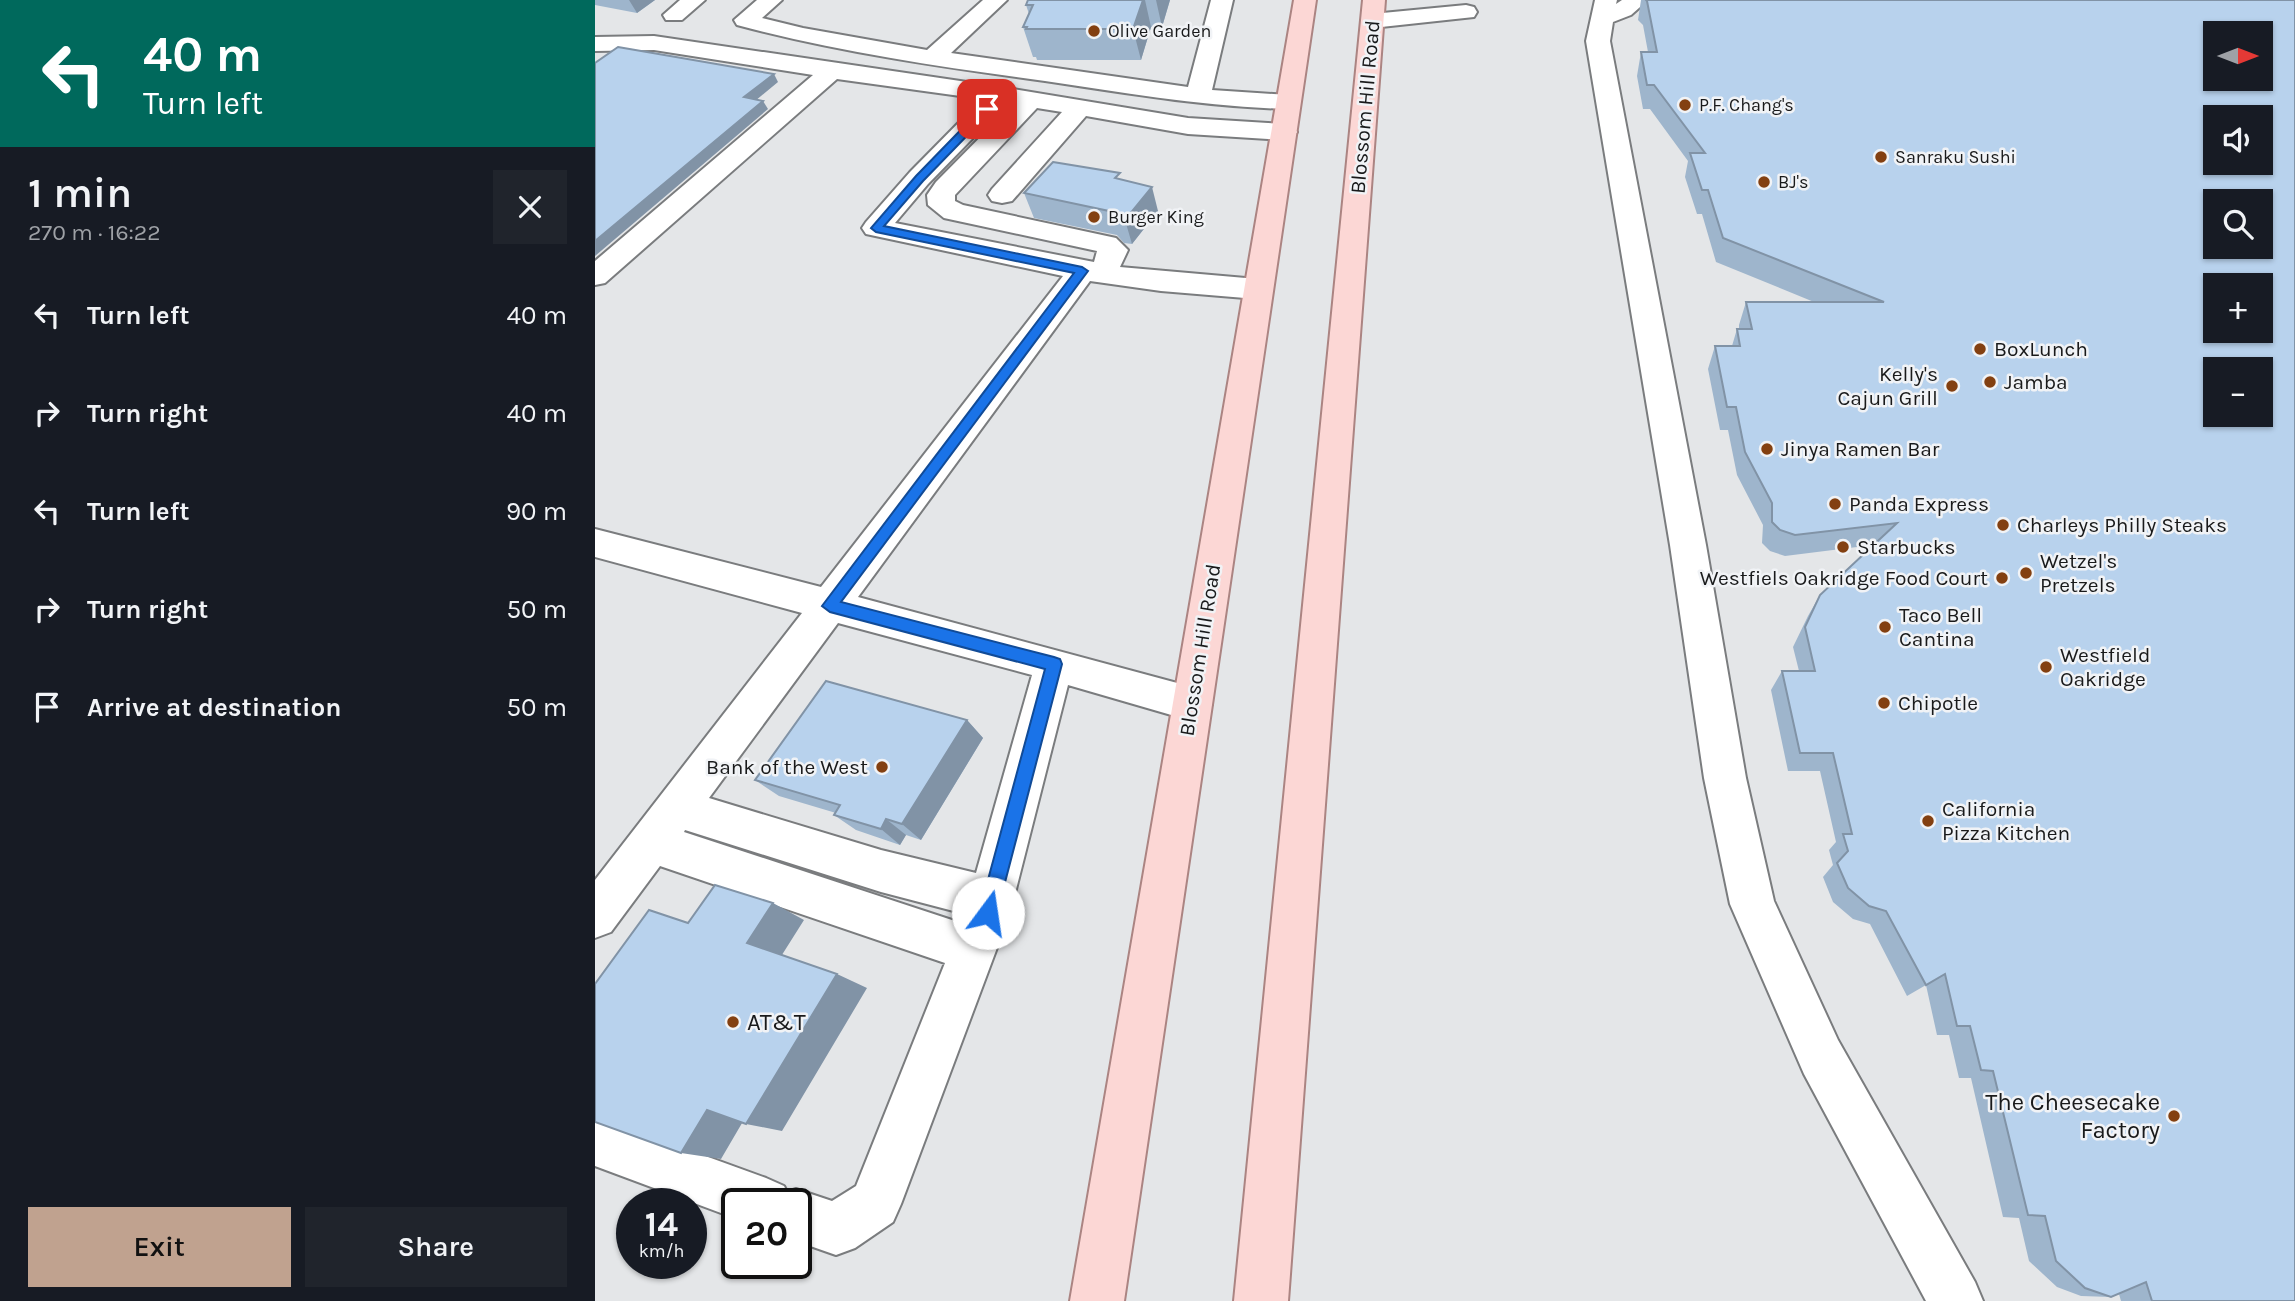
<!DOCTYPE html>
<html lang="en">
<head>
<meta charset="utf-8">
<style>
	body { margin:0; font-family:Karla,sans-serif; background:#20242c; color:#f1f3f6; height:100vh; display:flex; flex-direction:column; font-size:26px; white-space:nowrap }
	* { box-sizing:border-box; margin:0 }
	p { font-size:23px; color:#9ea1a6 }
	.icon { flex:none; width:38px; height:38px; fill:none; stroke:currentColor; stroke-width:2; stroke-linecap:round; stroke-linejoin:round }
	.map { position:relative; flex:1; overflow:hidden }
	.details { display:flex; flex-direction:column; background:#171b24; width:595px }
	.details>* { flex:none }
	.top-card { background:#00695c; color:#fff; overflow:hidden }
	.needle { width:46px; rotate:90deg }
	.buttons { position:absolute; left:1608px; top:21px; display:grid; gap:14px }
	.buttons a { display:grid; place-items:center; width:70px; height:70px; border-radius:0px; background:#171b24; box-shadow:0 2px 5px #0004; font-size:35px }
	.speed { position:absolute; left:21px; top:1188px; display:flex; gap:14px; font-size:35px; font-weight:700; text-align:center }
	.speed>* { display:grid; place-content:center; width:91px; height:91px; border-radius:50%; background:#171b24; box-shadow:0 2px 5px #0004; line-height:1 }
	.speed small { font-size:18px; font-weight:400 }
	.speed .limit { border:4px solid #111; border-radius:10px; background:#fff; color:#111 }
	.pin { position:absolute; display:grid; place-items:center; width:60px; height:60px; color:#fff; margin:-30px; border-radius:14px; box-shadow:0 4px 10px #0006 }
	.me { position:absolute; width:77px; margin:-38px; rotate:14deg; stroke-linejoin:round; filter:drop-shadow(0 0 5px #0008) }
	.turn { display:flex; align-items:center; gap:24px; height:147px; padding:0 28px; font-size:32px }
	.turn .icon { width:91px; height:91px; stroke-width:2.5 }
	.turn b { display:block; font-size:49px; line-height:60px }
	.round { display:grid; place-items:center; flex:none; width:74px; height:74px; border-radius:0px; background:#20242c }
	.overview { display:flex; align-items:center; justify-content:space-between; height:119px; padding:0 28px }
	h1 { font-size:42px; font-weight:600; line-height:52px }
	.action { display:flex; gap:14px; margin-top:auto; padding:14px 28px }
	.action a { flex:1; height:80px; border-radius:0px; background:#c0a28f; color:#111; font-size:28px; font-weight:600; line-height:80px; text-align:center }
	.action a+a { background:#20242c; color:#f1f3f6 }
	ul { padding:0; list-style:none }
	li { display:flex; align-items:center; gap:21px; height:98px; padding:0 28px }
	li div { flex:1 }
	li b { display:block; font-size:26px }
	li em { font-style:normal }
	main { display:flex; flex:1; min-height:0 }
	.map>svg:first-child { display:block }
	.lines { fill:none; stroke-linecap:round; stroke-linejoin:round }
	.minor-casing { stroke:#7a7c7e; stroke-width:4 }
	.major-casing { stroke:#ab8482; stroke-width:4 }
	.minor { fill:#fff; fill-rule:evenodd }
	.major { fill:#fcd7d5; fill-rule:evenodd }
	.wall { fill:#9eb5cc }
	.shaded-wall { fill:#8193a6 }
	.building { fill:#b8d2ed; stroke:#8193a6; stroke-width:2; fill-rule:evenodd }
	.route { fill:#1a73e8; stroke:#114b97; stroke-width:2 }
	.poi-dot { fill:#834011; stroke:#f1f3f6; stroke-width:2.5 }
	.labels { text-anchor:middle; stroke-width:5; stroke-linejoin:round; paint-order:stroke }
	.far-poi-label { font-size:18px; fill:#191a1b; stroke:#f1f3f6; text-anchor:start }
	.street-label { font-size:21px; fill:#191a1b; stroke:#f1f3f6 }
	.poi-label { font-size:21px; fill:#191a1b; stroke:#f1f3f6; text-anchor:start }
	.near-poi-label { font-size:24px; fill:#191a1b; stroke:#f1f3f6; text-anchor:start }
</style>
</head>
<body>
<main>
<section class="details">
<div class="top-card">
<div class="turn"><svg class="icon" aria-label="left" viewBox="0 0 24 24"><path d="M17 20v-9H6M10 6l-5 5 5 5"/></svg><div><b>40 m</b>Turn left</div></div>
</div>
<div class="overview"><div><h1>1 min</h1><p>270 m · 16:22</p></div><a class="round"><svg class="icon" aria-label="close" viewBox="0 0 24 24"><path d="M6 6l12 12M18 6L6 18"/></svg></a></div>
<ul>
<li><svg class="icon" aria-label="left" viewBox="0 0 24 24"><path d="M17 20v-9H6M10 6l-5 5 5 5"/></svg><div><b>Turn left</b></div><em>40 m</em></li>
<li><svg class="icon" aria-label="right" viewBox="0 0 24 24"><path d="M7 20v-9h11M14 6l5 5-5 5"/></svg><div><b>Turn right</b></div><em>40 m</em></li>
<li><svg class="icon" aria-label="left" viewBox="0 0 24 24"><path d="M17 20v-9H6M10 6l-5 5 5 5"/></svg><div><b>Turn left</b></div><em>90 m</em></li>
<li><svg class="icon" aria-label="right" viewBox="0 0 24 24"><path d="M7 20v-9h11M14 6l5 5-5 5"/></svg><div><b>Turn right</b></div><em>50 m</em></li>
<li><svg class="icon" aria-label="arrive" viewBox="0 0 24 24"><path d="M6 21V4h12l-3 4 3 4H6"/></svg><div><b>Arrive at destination</b></div><em>50 m</em></li>
</ul>
<div class="action"><a>Exit</a><a>Share</a></div>
</section>
<div class="map">
<svg width="1700" height="1301" viewBox="0 0 1700 1301">
	<rect width="100%" height="100%" fill="#e4e6e8"/>
	<g class="lines">
		<g class="minor-casing">
			<path id="minor" d="M85 0H110L87 20H71L68 15Z
				M162 0H187L167 18 208 28 332 50 388 0H412L356 53 593 87 616 0H638L617 90 693 95 702 97 705 102 702 107 693 109C611 107 531 93 450 81 347 67 243 52 142 25L139 20Z
				M1000 0H1022L1021 4 1027 0H1053L1036 15 1018 22 1015 41 1111 545 1151 778 1179 901 1243 1040 1380 1282 1388 1301H1331L1209 1074 1135 904 1109 778 1075 545 991 41Z
				M871 5 879 7 882 12 879 17 777 28 769 26 766 21 769 16 777 14Z
				M59 36 406 87 593 118 689 124 698 127 702 132 698 137 689 140 593 134 491 116 417 201 407 203 397 201 393 195 397 189 467 112 442 108 360 195V201L368 205 521 238 533 250 525 267 662 279 672 282 677 289 672 296 662 299 566 291 495 281 263 597 597 687 611 692 617 704 611 716 597 721 473 685 415 913 306 1204 298 1222 260 1248 241 1255 201 1241V1204H142V1219L0 1166V1116L171 1178 189 1186 192 1192 201 1189 237 1201 261 1186 350 963 65 866 16 932 0 938V880L207 613 0 557V529L226 587 468 276 271 234 267 228 271 222 315 172 387 99 242 79 10 283 0 285V261L218 75 59 50 0 51V37ZM412 103 418 104 341 182 332 195 333 205 349 218 502 251 499 262 300 223 333 184ZM243 623 437 675 381 873 286 850 114 798ZM90 830 286 892 370 914 366 923 89 832Z"/>
		</g>
		<g class="major-casing">
			<path id="major" d="M699 0H721L529 1301H475Z
				M768 0H790L693 1301H639Z"/>
		</g>
		<use href="#minor" class="minor"/>
		<use href="#major" class="major"/>
	</g>
	<path class="wall" d="M0 0H60L42 13 0 5Z
		M433 0H575L567 27H556L546 60H442L441 57H438L428 27 434 14 431 5Z
		M1046 0H1700V1301H1526L1524 1294 1516 1297 1486 1296 1462 1287 1434 1261 1424 1218 1408 1217 1376 1078H1364L1354 1035H1342L1331 985 1312 996 1275 924 1258 919 1238 902 1228 877 1238 865 1234 850 1241 842 1225 771H1193L1176 690 1187 671H1204L1198 647 1213 616 1225 595 1278 545 1190 556 1175 551 1167 543 1168 525 1142 475 1133 430H1125L1113 369 1120 346H1137L1142 329H1144V325L1151 302H1219L1121 262 1107 214H1102L1090 177 1093 161 1055 109H1048L1042 76 1046 52H1053L1048 25 1043 20Z
		M527 180 563 211 537 244 529 243 522 235 439 218 429 193Z
		M372 720 388 738 326 840 311 835 305 845 261 830 239 815 241 813 184 796 160 780Z"/>
	<path class="shaded-wall" d="M34 0H60L42 13Z
		M548 0H550L556 27 546 60 538 29Z
		M561 0H575L567 27Z
		M179 74 183 82 154 106 149 97Z
		M168 101 173 109 0 256V241Z
		M557 187 563 211 537 244 530 220Z
		M372 720 388 738 326 840 307 824Z
		M291 819 311 835 305 845 286 829Z
		M178 903 209 920 185 958 152 943Z
		M242 974 272 988 187 1131 151 1124Z
		M112 1110 150 1118 126 1159 86 1153Z"/>
	<path class="building" d="M433 0H548L538 29H431L432 27H428L438 5H431Z
		M1051 0H1700V1301H1557L1551 1282 1516 1297 1490 1288 1461 1261 1450 1216 1433 1215 1398 1071 1386 1070 1375 1026H1362L1350 974 1331 985 1291 911 1274 906 1253 888 1242 863 1253 851 1248 834H1257L1238 753H1205L1187 671H1220L1210 627 1225 595 1302 523 1200 535 1185 530 1177 522V503L1150 452 1141 407H1132L1120 346H1145L1142 329H1157L1151 302H1289L1128 238 1113 190H1107L1095 153H1110L1059 85H1052L1046 52H1062L1052 1ZM1620 33H1666V79H1620ZM1620 117H1666V163H1620ZM1620 201H1666V247H1620ZM1620 285H1666V331H1620ZM1620 369H1666V415H1620Z
		M23 47 179 74 149 97 168 101 0 241V63Z
		M458 162 525 173 520 178 557 187 530 220 522 218 514 211 429 193Z
		M231 681 372 720 307 824 291 819 286 829 239 815 245 805 160 780Z
		M120 885 178 903 152 943 242 974 151 1124 112 1110 86 1153 0 1122V984L54 910 93 923Z"/>
	<path class="route" d="M389 106 398 109 328 181 289 226 487 267 493 271 246 602 459 657 465 659 467 664 402 913 400 919 393 922 386 919 384 913 450 669 235 612 227 606 479 273 281 232 276 228 321 176Z"/>
	<g class="poi-dot">
		<circle cx="499" cy="31" r="7"/>
		<circle cx="1090" cy="105" r="7"/>
		<circle cx="1286" cy="157" r="7"/>
		<circle cx="1169" cy="182" r="7"/>
		<circle cx="499" cy="217" r="7"/>
		<circle cx="1385" cy="349" r="7"/>
		<circle cx="1395" cy="382" r="7"/>
		<circle cx="1357" cy="386" r="7"/>
		<circle cx="1172" cy="449" r="7"/>
		<circle cx="1240" cy="504" r="7"/>
		<circle cx="1408" cy="525" r="7"/>
		<circle cx="1248" cy="547" r="7"/>
		<circle cx="1431" cy="573" r="7"/>
		<circle cx="1407" cy="578" r="7"/>
		<circle cx="1290" cy="627" r="7"/>
		<circle cx="1451" cy="667" r="7"/>
		<circle cx="1289" cy="703" r="7"/>
		<circle cx="287" cy="767" r="7"/>
		<circle cx="1333" cy="821" r="7"/>
		<circle cx="138" cy="1022" r="7"/>
		<circle cx="1579" cy="1116" r="7"/>
	</g>
	<g class="labels">
		<g class="far-poi-label">
			<text x="513" y="37">Olive Garden</text>
			<text x="1104" y="111">P.F. Chang's</text>
			<text x="1300" y="163">Sanraku Sushi</text>
			<text x="1183" y="188">BJ's</text>
			<text x="513" y="223">Burger King</text>
		</g>
		<g class="street-label">
			<text transform="translate(770 107) rotate(-85)" y="7">Blossom Hill Road</text>
			<text transform="translate(605 650) rotate(-81)" y="7">Blossom Hill Road</text>
		</g>
		<g class="poi-label">
			<text x="1399" y="356">BoxLunch</text>
			<text x="1343" y="381" text-anchor="end">Kelly's<tspan x="1343" dy="24">Cajun Grill</tspan></text>
			<text x="1409" y="389">Jamba</text>
			<text x="1186" y="456">Jinya Ramen Bar</text>
			<text x="1254" y="511">Panda Express</text>
			<text x="1422" y="532">Charleys Philly Steaks</text>
			<text x="1262" y="554">Starbucks</text>
			<text x="1445" y="568">Wetzel's<tspan x="1445" dy="24">Pretzels</tspan></text>
			<text x="1393" y="585" text-anchor="end">Westfiels Oakridge Food Court</text>
			<text x="1304" y="622">Taco Bell<tspan x="1304" dy="24">Cantina</tspan></text>
			<text x="1465" y="662">Westfield<tspan x="1465" dy="24">Oakridge</tspan></text>
			<text x="1303" y="710">Chipotle</text>
			<text x="273" y="774" text-anchor="end">Bank of the West</text>
			<text x="1347" y="816">California<tspan x="1347" dy="24">Pizza Kitchen</tspan></text>
		</g>
		<g class="near-poi-label">
			<text x="152" y="1030">AT&amp;T</text>
			<text x="1565" y="1110" text-anchor="end">The Cheesecake<tspan x="1565" dy="28">Factory</tspan></text>
		</g>
	</g>
</svg>
<div class="buttons">
<a><svg class="needle" viewBox="-14 -14 28 28"><path d="M0-13l5 13h-10z" fill="#e53935"/><path d="M0 13l5-13h-10z" fill="#9ea1a6"/></svg></a>
<a><svg class="icon" aria-label="sound" viewBox="0 0 24 24"><path d="M4 9h4l5-4v14l-5-4H4zM17 9q2 3 0 6"/></svg></a>
<a><svg class="icon" aria-label="search" viewBox="0 0 24 24"><circle cx="10" cy="10" r="6"/><path d="M15 15l6 6"/></svg></a>
<a>+</a>
<a>−</a>
</div>
<div class="speed"><div>14<small>km/h</small></div><div class="limit">20</div></div>
<div class="pin" style="left:392px;top:109px;background:#d93025"><svg class="icon" aria-label="arrive" viewBox="0 0 24 24"><path d="M6 21V4h12l-3 4 3 4H6"/></svg></div>
<svg class="me" style="left:393px;top:913px" viewBox="-20 -20 40 40"><circle r="19" fill="#fff"/><path d="M0-13L10 11 0 6-10 11z" fill="#1a73e8"/></svg>
</div>
</main>
</body>
</html>
